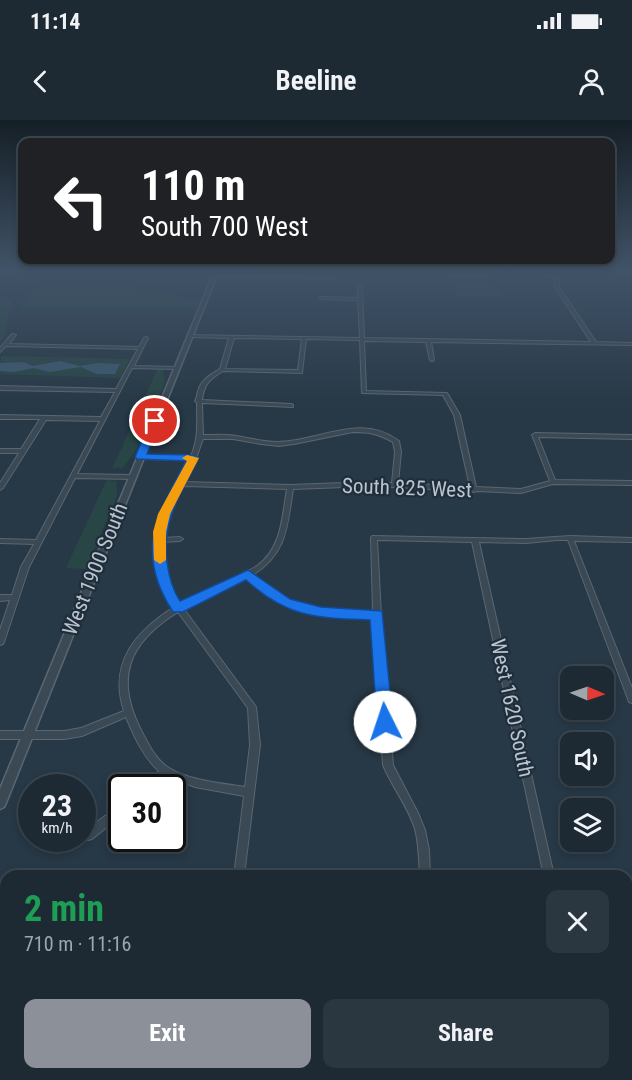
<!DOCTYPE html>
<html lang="en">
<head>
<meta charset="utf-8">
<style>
	body { margin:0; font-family:"Roboto Condensed",sans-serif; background:#2a3640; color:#f1f3f6; height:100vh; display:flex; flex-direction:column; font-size:22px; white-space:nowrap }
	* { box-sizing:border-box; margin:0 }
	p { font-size:20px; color:#a0a7ac }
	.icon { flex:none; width:33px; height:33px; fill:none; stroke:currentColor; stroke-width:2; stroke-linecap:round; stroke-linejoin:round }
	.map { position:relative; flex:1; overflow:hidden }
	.side { position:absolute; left:0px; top:750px; width:633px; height:210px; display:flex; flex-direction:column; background:#1d2a34; border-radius:18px 18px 0 0; box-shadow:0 3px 9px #0003,0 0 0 2px #3b464f }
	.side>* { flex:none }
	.guide { position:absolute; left:18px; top:18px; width:597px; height:126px; border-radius:12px; box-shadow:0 3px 9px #0003,0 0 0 2px #3b464f; background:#202124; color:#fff; overflow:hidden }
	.needle { width:39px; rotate:92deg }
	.buttons { position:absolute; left:560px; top:546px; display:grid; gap:12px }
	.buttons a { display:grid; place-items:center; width:54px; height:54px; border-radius:12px; background:#1d2a34; box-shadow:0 3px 9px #0003,0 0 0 2px #3b464f; font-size:30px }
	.speed { position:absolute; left:18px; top:654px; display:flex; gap:12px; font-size:30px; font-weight:700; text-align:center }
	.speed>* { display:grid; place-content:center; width:78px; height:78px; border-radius:50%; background:#1d2a34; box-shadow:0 3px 9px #0003,0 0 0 2px #3b464f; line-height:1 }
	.speed small { font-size:15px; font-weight:400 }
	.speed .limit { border:3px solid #111; border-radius:9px; background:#fff; color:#111 }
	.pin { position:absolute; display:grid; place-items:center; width:51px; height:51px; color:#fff; margin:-26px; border:3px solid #fff; border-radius:50%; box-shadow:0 2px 6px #0007 }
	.me { position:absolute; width:66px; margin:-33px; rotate:356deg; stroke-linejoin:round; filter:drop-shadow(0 0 4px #0008) }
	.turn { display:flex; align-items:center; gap:21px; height:126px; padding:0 24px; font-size:27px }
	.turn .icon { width:78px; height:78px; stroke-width:2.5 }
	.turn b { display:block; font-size:42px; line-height:51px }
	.round { display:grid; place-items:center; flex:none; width:63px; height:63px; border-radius:12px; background:#2a3640 }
	.overview { display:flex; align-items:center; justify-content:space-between; height:102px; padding:0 24px }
	h1 { font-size:36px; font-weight:700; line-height:45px; color:#1e9e55 }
	.button { display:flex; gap:12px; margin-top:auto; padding:12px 24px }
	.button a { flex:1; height:69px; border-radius:12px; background:#8c9099; color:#fff; font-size:24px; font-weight:700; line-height:69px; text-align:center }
	.button a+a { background:#2a3640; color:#f1f3f6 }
	.status { display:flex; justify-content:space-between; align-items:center; height:42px; padding:0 30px; background:#1d2a34; direction:ltr }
	.status svg { height:16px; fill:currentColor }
	header { display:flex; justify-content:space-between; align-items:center; height:78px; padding:0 24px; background:#1d2a34; font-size:27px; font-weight:700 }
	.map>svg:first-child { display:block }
	.green { fill:#294646 }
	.water { fill:#3c586f }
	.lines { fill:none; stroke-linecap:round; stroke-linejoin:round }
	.minor-casing { stroke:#5a6772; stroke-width:2 }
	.tertiary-casing { stroke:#5a6772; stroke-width:3 }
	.minor { fill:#3b4955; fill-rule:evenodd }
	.tertiary { fill:#3b4955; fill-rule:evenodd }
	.route { fill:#1a73e8; stroke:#114b97; stroke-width:1.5 }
	.slow { fill:#f59e0b }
	.labels { text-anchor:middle; stroke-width:4.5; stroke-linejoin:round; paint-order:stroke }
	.street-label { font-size:21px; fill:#b9c4ce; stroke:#202e3b }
</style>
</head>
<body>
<div class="status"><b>11:14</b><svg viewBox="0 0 49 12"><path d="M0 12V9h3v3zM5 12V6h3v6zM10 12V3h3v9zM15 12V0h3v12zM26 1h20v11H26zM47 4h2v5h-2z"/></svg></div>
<header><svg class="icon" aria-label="back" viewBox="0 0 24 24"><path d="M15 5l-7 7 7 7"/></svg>Beeline<svg class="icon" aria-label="person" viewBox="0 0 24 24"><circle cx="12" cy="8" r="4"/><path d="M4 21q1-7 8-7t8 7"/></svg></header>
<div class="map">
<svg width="632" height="960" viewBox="0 0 632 960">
	<rect width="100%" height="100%" fill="#273846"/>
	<path class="green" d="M447 150H485L492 166 499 167 504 176H456Z
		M40 163 129 164 142 171 165 172 185 180 201 178 196 189 17 188Z
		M0 176 11 181 13 185 6 200 7 211 0 223Z
		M1 236 130 239 120 258 0 254Z
		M138 248 163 249 165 262 148 303 135 332 121 350 120 347 112 349 157 250Z
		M107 359 114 362 116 359 117 374 114 383 86 449 66 448Z
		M318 954H544L554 956 559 960H317Z"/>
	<path class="water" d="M60 241 80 246 97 243 120 244 115 254H97L81 247 49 252 34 248 14 252 0 251V243L23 242 33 246Z"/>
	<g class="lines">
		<g class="minor-casing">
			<path id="minor" d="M548 150H552L557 157 559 167 596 222 632 223V225L431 222 434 240 432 241 430 240 426 222 364 221 366 271 447 273 460 295 476 367 521 369 550 361 532 315 535 313 632 315V319L538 317 555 360 632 361V365L553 364 521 373 477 371 474 372 471 371 371 366 293 369C287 406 288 432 253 455 267 466 281 477 297 483 321 492 348 491 373 492L371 418 372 416 526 419 570 416 632 418V422L574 421 632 568V583L629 582 628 579 568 420H557L526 423 479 422 554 756H544L472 422 377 420 381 495 393 645 418 693 425 710 429 730 430 756H420C419 740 419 724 415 709 408 686 392 667 383 645L373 498C346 496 317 497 290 486 274 480 261 469 248 458L183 488 256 587 260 625 244 756H234L244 676 195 667 167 656 154 668H141L143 665 159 651C143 637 134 616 126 597L82 616 64 619H0V611H64L81 608 124 591C108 543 136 511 174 487 163 472 160 462 158 444 157 436 156 428 156 421 156 391 179 366 190 340L141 339 138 337 141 335 191 336C199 318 197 301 197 282L195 281C197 278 197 274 198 271 201 260 210 255 220 249L229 218 190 217 188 216V215L360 218 358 180 321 179 319 178 321 177 358 178V167L360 166 362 167 364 218 591 222 555 167 553 157ZM234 218 302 219 298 250 225 249ZM306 219 360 220 362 273 443 275 454 295 470 367 398 363 401 332 399 321C360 292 319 322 277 322 263 322 250 318 236 316 225 314 214 315 203 315L202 283 293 287V285L291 284 202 280C204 264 210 259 223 251L302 253ZM353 312C370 312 378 314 393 322L395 332 392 363 371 362 290 365 185 362 194 344 203 319H233L261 324 279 326 294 324ZM183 366 287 369C282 397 282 428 257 446 252 449 249 451 244 452V454L238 457 180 483 171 472 167 457 163 422 180 421 183 419 180 417 163 418C166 399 174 383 183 366ZM178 492 248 588 250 625 245 667C221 663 191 661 169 648 156 640 149 625 142 612 114 558 128 523 178 492Z
				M215 156 333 157 335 158 333 159 214 158Z
				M12 214 16 215 9 224 139 227 144 218 146 217 148 218 134 246 178 247 180 248 178 249 132 248 77 354 133 355 136 357 133 359 75 358 29 447 4 522 3 524 0 525V510L10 480 0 481V475H12L21 447 34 424 0 423V419L36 420 100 301 46 300 3 368 0 370V363L19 333H0V329H21L40 299H0V295L101 297 115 272 0 270V266L116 269 138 229 6 226 0 232V228Z
				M122 684V695L92 719 88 720 84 719 83 715 84 711Z
				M10 954H24L22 960H7Z
				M124 954H136V960H122Z
				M299 954H311L312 960H298Z
				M566 954H578L580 960H566Z"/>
		</g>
		<g class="tertiary-casing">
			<path id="tertiary" d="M215 150H219L6 683 4 687 0 689V669Z
				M0 798 6 799V813L0 812Z
				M627 821H632V835H627Z"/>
		</g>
		<use href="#minor" class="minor"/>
		<use href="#tertiary" class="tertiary"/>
	</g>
	<linearGradient id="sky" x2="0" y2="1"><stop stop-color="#151f26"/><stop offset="0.53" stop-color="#415368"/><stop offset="1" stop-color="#415368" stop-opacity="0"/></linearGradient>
	<rect width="632" height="284" fill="url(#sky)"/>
	<path class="route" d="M155 298 160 301 147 334 193 335 199 338C180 375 162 399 167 442 169 457 172 469 180 481L248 450 290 479 321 487 382 491 393 602 391 607 385 609 379 607 377 602 370 500C316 498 288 498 246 460L183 492H173C134 432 157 396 186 341L137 339 135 337 150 301Z"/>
	<path class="slow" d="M187 335 199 338 170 394 166 412V440L160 444 154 440 153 412 158 394 187 341 182 338Z"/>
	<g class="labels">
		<g class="street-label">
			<text transform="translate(407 368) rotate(2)" y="7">South 825 West</text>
			<text transform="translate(95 449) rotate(-68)" y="7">West 1900 South</text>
			<text transform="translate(512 588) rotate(78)" y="7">West 1620 South</text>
		</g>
	</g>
</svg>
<div class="buttons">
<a><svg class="needle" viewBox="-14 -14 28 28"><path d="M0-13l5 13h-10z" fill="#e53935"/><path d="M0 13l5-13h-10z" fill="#a0a7ac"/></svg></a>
<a><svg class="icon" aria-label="sound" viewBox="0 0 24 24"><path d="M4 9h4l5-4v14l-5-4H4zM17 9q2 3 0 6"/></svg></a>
<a><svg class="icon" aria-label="layers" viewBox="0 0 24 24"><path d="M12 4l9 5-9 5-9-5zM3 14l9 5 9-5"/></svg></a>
</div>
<div class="speed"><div>23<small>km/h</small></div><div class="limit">30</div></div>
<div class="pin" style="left:155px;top:301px;background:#d93025"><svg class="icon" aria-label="arrive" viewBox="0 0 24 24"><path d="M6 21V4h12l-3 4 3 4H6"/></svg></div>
<svg class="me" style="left:385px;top:602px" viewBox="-20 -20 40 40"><circle r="19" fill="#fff"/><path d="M0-13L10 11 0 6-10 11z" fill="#1a73e8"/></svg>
<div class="guide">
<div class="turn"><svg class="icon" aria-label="left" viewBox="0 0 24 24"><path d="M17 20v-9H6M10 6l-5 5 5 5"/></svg><div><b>110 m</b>South 700 West</div></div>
</div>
<section class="side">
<div class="overview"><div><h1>2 min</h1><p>710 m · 11:16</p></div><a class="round"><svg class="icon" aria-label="close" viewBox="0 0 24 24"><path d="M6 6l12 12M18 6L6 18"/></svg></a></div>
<div class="button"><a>Exit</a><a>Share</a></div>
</section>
</div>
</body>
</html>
